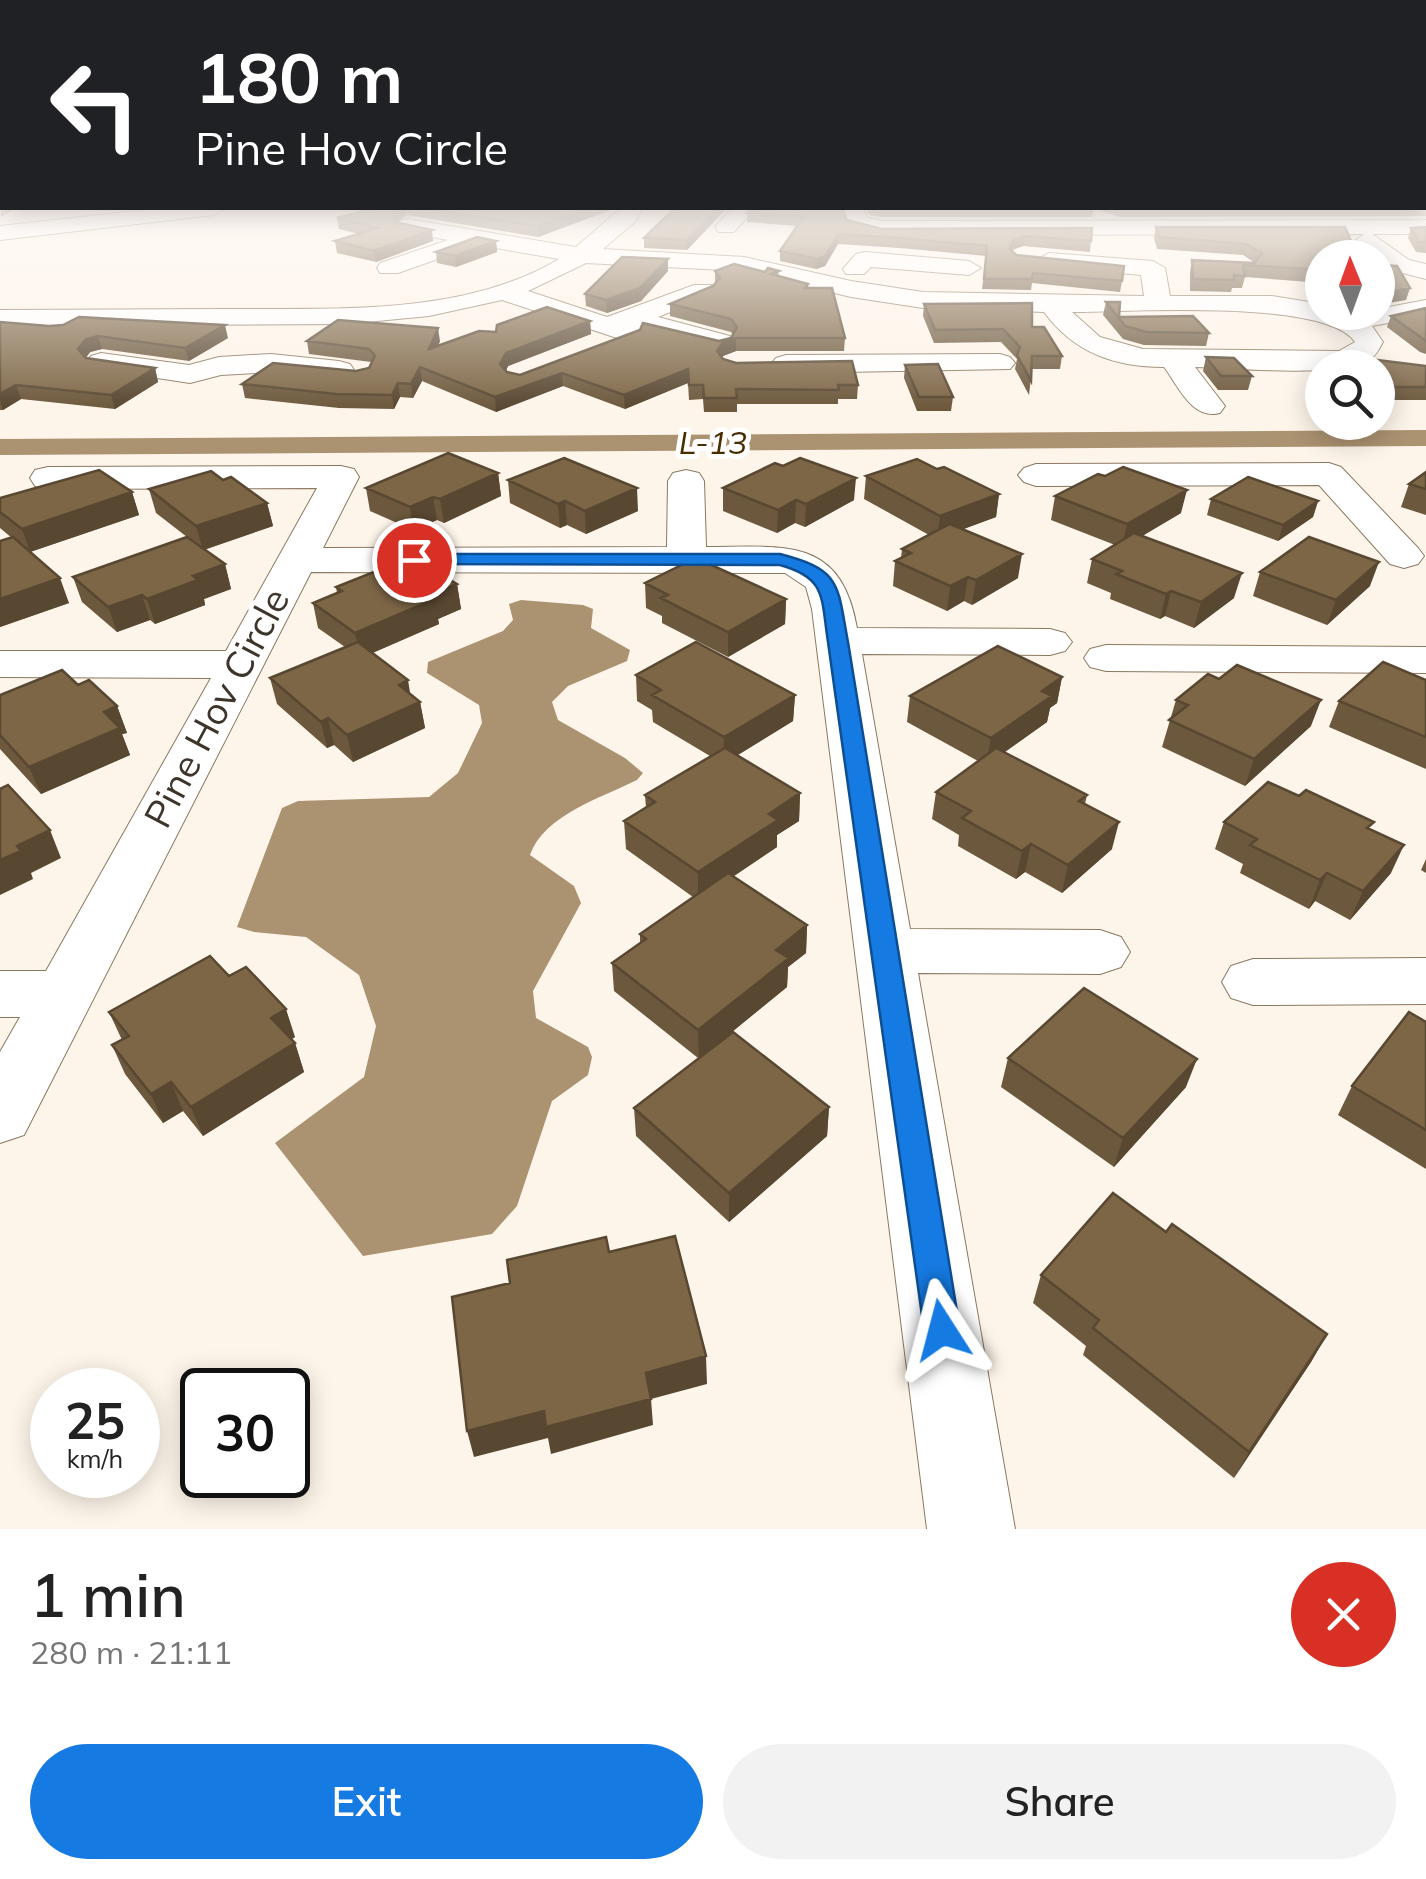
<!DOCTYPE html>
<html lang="en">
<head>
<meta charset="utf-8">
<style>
	body { margin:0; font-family:Mulish,sans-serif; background:#f2f2f2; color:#222; height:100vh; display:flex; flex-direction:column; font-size:38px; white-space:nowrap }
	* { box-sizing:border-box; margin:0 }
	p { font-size:32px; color:#767676 }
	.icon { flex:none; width:55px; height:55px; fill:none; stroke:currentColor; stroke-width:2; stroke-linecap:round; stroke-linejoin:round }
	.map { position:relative; height:1529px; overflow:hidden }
	.drawer { display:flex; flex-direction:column; background:#fff; flex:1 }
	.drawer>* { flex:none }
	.guide { position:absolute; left:0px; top:0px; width:1428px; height:210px; box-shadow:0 5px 25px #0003; background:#202124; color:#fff; overflow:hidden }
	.needle { width:65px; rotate:359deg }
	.fabs { position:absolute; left:1305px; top:240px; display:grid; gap:20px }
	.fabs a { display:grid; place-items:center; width:90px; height:90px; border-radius:50%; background:#fff; box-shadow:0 5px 25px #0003; font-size:50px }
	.speed { position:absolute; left:30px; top:1368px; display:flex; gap:20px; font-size:50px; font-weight:700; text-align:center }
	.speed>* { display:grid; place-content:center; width:130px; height:130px; border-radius:50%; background:#fff; box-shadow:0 5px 25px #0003; line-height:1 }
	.speed small { font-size:25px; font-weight:400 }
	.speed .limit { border:5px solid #111; border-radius:15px; background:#fff; color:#111 }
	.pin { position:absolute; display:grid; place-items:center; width:85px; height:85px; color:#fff; margin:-42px; border:5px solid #fff; border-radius:50%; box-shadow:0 2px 10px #0007 }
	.me { position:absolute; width:110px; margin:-55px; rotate:351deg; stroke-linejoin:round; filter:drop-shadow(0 0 8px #0008) }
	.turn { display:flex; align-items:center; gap:35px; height:210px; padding:0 30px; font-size:45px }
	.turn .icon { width:130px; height:130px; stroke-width:2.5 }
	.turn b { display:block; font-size:70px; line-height:85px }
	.round { display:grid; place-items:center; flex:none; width:105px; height:105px; border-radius:52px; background:#f2f2f2 }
	.summary { display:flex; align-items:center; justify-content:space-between; height:170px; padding:0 30px }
	h1 { font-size:60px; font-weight:600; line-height:75px }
	.action { display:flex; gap:20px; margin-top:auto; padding:20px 30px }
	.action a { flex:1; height:115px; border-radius:60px; background:#157ae2; color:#fff; font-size:40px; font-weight:600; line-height:115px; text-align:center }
	.action a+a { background:#f2f2f2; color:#222 }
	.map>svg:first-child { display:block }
	.water { fill:#ab9271 }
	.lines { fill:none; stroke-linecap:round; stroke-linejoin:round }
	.canal { fill:#ab9271; fill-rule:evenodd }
	.minor-casing { stroke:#8b785f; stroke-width:2 }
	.minor { fill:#fff; fill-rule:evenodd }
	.wall { fill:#6c583c }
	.shaded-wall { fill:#584731 }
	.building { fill:#7d6646; stroke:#584731; stroke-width:2.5 }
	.route { fill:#157ae2; stroke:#0e4f93; stroke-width:2.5 }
	.labels { text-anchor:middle; stroke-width:10; stroke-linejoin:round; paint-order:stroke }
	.far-water-label { font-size:32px; font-style:italic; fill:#472d00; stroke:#fff }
	.street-label { font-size:38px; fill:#3d342a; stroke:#fff }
</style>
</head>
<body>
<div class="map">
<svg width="1426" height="1529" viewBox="0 0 1426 1529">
	<rect width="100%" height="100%" fill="#fef5ea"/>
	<path class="water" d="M521 600 583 605 593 609 591 628 630 650 627 661 568 686 552 702 558 720 625 758 643 773 637 780C601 798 544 815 530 855L574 886 581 903 533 991 536 1018 588 1047 592 1057 588 1075 552 1101 517 1206 492 1234 363 1256 275 1143 364 1077 376 1026 359 975 306 937 254 932 237 927 282 808 298 801 429 797 458 773 482 723 479 705 427 673 428 662 503 631 513 620 509 604Z"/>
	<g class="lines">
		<path class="canal" d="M1426 430V446L0 455V439Z"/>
		<g class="minor-casing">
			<path id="minor" d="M162 208H225L214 215 0 240V226Z
				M621 208H643L636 221 603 249 744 257 851 281 923 292 1144 296 1141 275 1049 267 1037 260 1049 253 1153 261 1165 268 1170 296H1272L1322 304V312H1378V309L1426 300V316L1372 326 1383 342C1379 349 1376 356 1369 360 1335 378 1238 368 1195 367L1225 406 1220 413C1192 420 1179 387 1164 367 1115 367 1074 353 1044 312L923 308 851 297 744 271 586 263 528 291 607 317 694 285H712L716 290 712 295 658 317 730 336 734 342 730 348 720 351 641 331 639 340 629 342 502 300 429 316 346 324 0 326V310C74 310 148 309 222 309 332 308 462 317 559 259L478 245 398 273H380L377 268 380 263 448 240 400 231 397 226 400 221 408 219 576 247ZM1072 312C1127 312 1325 298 1355 342L1339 351 1143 349 1100 337Z
				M732 208H755L734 232H718L715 227Z
				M841 208H863L867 218 882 221 1426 220V234H1372L1409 260 1426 264V279L1391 270 1360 245 1356 240 1364 234 882 235 850 228Z
				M865 252 969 261 981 268 969 275 871 267 864 274H846L843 269 856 254Z
				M101 353 189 365 219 357 271 354 339 361 350 364 354 370 350 376 339 379 271 372 221 375 190 383 91 368 86 362 91 356Z
				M1000 354 1010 357 1015 363 1010 369 786 373 776 370 771 364 776 358 786 355Z
				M1329 463 1341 467 1418 548 1424 556 1418 564 1404 568 1390 564 1319 485 1036 486 1024 482 1018 475 1024 468 1036 464Z
				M341 466 354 469 359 477 323 548 667 547 668 481 673 473 686 470 699 473 704 481 706 547C783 547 841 535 857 628L1050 629 1065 633 1072 642 1065 651 1050 655 862 654 910 929 1100 930 1121 937 1130 952 1121 967 1100 974 918 973 1015 1529H927L812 609 806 587 785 573 311 572 24 1135 0 1143V1052L20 1017H0V971H46L211 678 0 677V651H226L317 488 48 489 35 486 30 478 35 470 48 467Z
				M1106 645 1426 647V673L1106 671 1090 667 1084 658 1090 649Z
				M1426 958V1004L1253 1005 1231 998 1222 982 1231 966 1253 959Z"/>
		</g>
		<use href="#minor" class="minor"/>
	</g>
	<path class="wall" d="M1425 196 1426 216 1119 217 1094 208 1092 217H882L870 215 866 208H1425Z
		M374 208H616L538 237 407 215 397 222 433 241 376 262 337 253 335 241 359 234 339 229 337 218Z
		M675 208H727L687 250 644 248V238Z
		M747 213 847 220 882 229 1092 228 1090 252 1023 246 1012 250 1016 255 1122 281 1120 292 1032 283 1031 290 982 289 986 256 900 248 838 244 825 266 816 269 780 261V251L798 226 747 222Z
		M1156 227 1322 258V283L1245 277 1242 288H1232L1231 292 1190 291V272L1192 260 1255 263 1243 255 1157 249 1154 238Z
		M1426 227V253L1416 252 1408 238 1411 228Z
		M496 241 497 252 456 267 437 263 436 252Z
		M668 259V271L641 301 607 313 586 306 585 294Z
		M715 271 765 272 779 271 778 276 808 284V288L845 338 844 351H736L723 356V359L736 363 858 385 857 399H838V404H737V412H704L703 399 689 400 688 383 625 409 563 386 496 412 422 381 413 398 400 397 394 409 339 408 245 398 242 384 356 371 369 368 371 362 309 354 307 341H440L438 346 496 332 590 321 591 334 508 366 506 371 520 375 731 338 733 335 731 332 670 316V304L713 286 715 283Z
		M1106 302 1119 317 1209 333 1206 346 1144 345 1123 339 1103 315Z
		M924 304 1032 327 1062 356 1060 369H1032L1029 395 1015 369 1017 359 1001 342 934 343 923 316Z
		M1426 308V354L1420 352 1387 327 1391 316Z
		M0 322 228 338 189 361 102 349 90 352 86 358 155 368 158 382 115 409 21 399 3 410H0Z
		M1206 357 1252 376 1248 390H1218L1203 371Z
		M1353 357 1426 366V400H1382L1378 396V368H1350Z
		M905 365 953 397 951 411H917L904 378Z
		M783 466 854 500 805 527 795 523 777 533 723 511V488Z
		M937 469 999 494 996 517 963 529 1018 578 972 605 964 601 947 611 893 586 895 561 901 558 902 549 929 535 864 499 866 476Z
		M1426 472V515L1401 507 1409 484Z
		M498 473 501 496 444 523 437 520 413 530 370 511 366 488Z
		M1105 476 1181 513 1142 536 1234 598 1194 628 1165 616 1160 619 1110 599 1111 593 1087 583 1092 559 1115 545 1051 520 1055 496Z
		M223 480 267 503 273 526 204 550 225 564 231 589 204 599 205 605 155 624 150 620 117 632 82 602 73 577 187 537 156 513 149 489Z
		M508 480 638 511 586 534 567 525 560 528 510 503Z
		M132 492 139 515 30 552 69 603 0 627V541L12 538 0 528V498Z
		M1211 499 1318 501 1313 517 1278 541 1207 515Z
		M389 571 457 584 461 609 438 619 439 624 372 653 410 694 420 702 425 728 353 762 334 745 327 748 277 704 270 678 345 647 318 628 313 603 337 593 336 587Z
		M1260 572 1370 586 1327 625 1253 596Z
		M645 583 786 599 785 624 728 657 662 623V616L646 608Z
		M636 675 795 695 793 721 738 755 800 793 799 821 777 835V847L734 876 807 925 806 953 788 967 787 987 708 1051 829 1107 827 1136 729 1222 636 1136 634 1108 698 1058 614 991 612 963 640 943V934L693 897 626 849 624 821 646 808 645 795 710 756 653 722 652 710 637 701Z
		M1062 677 1057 703 1050 708 1047 722 1005 752 1087 795 1085 804 1112 849 1062 893 1025 872 1016 879 958 846 959 835 932 819 936 792 978 761 907 722 910 696Z
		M1219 679 1311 726 1245 786 1162 747 1176 700Z
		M1426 680V769L1329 727 1339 701Z
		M78 685 117 706 127 733 122 734 130 755 41 794 0 749V695Z
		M1224 822 1370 830 1391 873 1350 920 1315 901 1309 909 1240 873 1243 864 1215 849Z
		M1426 859V873L1421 870Z
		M229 976 295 1037 292 1039 295 1043 304 1072 203 1136 183 1111 163 1123 125 1074 112 1045 122 1040 109 1012Z
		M1426 1022V1169L1338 1115 1352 1086Z
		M1008 1058 1186 1087 1114 1167 1001 1087Z
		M1166 1232 1327 1334 1311 1362 1234 1478 1083 1355 1086 1346 1033 1303 1041 1275Z"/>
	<path class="shaded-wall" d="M2 203V208H16L1 217 0 205Z
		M401 208H406L407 215 394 224 392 213Z
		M587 208H616L538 237 537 226Z
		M718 208H727L687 250V240Z
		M432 230 433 241 376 262 374 251Z
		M839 234 838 244 825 266 816 269 817 259Z
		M1025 236 1023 246 1012 250 1010 249 1013 240Z
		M496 241 497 252 456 267 455 256Z
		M668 259V271L641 301 607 313 606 300Z
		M1410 288 1406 300 1378 305V294Z
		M590 321 591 334 508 366 502 378 500 364 506 353Z
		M225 325 228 338 189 361 185 348Z
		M438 328 440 341 431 362 429 349Z
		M98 336 102 349 90 352 82 362 78 349 86 339Z
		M736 338V351L723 356 717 364V351L723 342Z
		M420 367 422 381 413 398 411 384Z
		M155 368 158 382 115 409 111 395Z
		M688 369V383L625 409 624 395Z
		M562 373 563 386 496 412 495 397Z
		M398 383 400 397 394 409 392 395Z
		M16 385 21 399 3 410 0 401V394Z
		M498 473 501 496 444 523 440 499Z
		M856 478 854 500 805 527 806 504Z
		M637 488 638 511 586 534 585 511Z
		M1187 490 1181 513 1122 548 1127 524Z
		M132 492 139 515 30 552 22 529Z
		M999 494 996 517 937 539 940 516Z
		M433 497 437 520 413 530 410 507Z
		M796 500 795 523 777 533 778 510Z
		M565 501 567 525 560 528 558 504Z
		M1318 501 1313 517 1278 541 1283 525Z
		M267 503 273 526 203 550 196 526Z
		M1022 554 1018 578 972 605 976 580Z
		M1379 562 1370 586 1327 625 1336 600Z
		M225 564 231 589 204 599 205 605 155 624 147 599 193 576Z
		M1242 573 1234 598 1194 628 1201 602Z
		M968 577 964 601 947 611 950 586Z
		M60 578 69 603 0 627V599Z
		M457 584 461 609 438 619 439 624 361 658 355 633Z
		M1171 591 1165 616 1160 619 1166 594Z
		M142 595 150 620 117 632 108 607Z
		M786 599 785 624 728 657V632Z
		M1062 677 1057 703 1050 708 1047 722 986 765 991 738 1042 691Z
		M408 680 412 705 420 702 425 728 353 762 347 735 399 685Z
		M795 695 793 721 723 764 724 737Z
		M1321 700 1311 726 1245 786 1254 759Z
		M117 706 127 733 122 734 130 755 41 794 29 767 104 712Z
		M328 718 334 745 327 748 321 722Z
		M800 793 799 821 777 835V847L698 900V872L769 814Z
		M1119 822 1112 849 1062 893 1068 865Z
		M50 830 61 858 31 873 33 879 0 895V860L17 846Z
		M1031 844 1025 872 1016 879 1022 851Z
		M1404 845 1391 873 1350 920 1363 891Z
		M1327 873 1315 901 1309 909 1320 880Z
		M807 925 806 953 788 967 787 987 699 1059 698 1030 776 950Z
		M286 1009 295 1037 281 1046 271 1018Z
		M295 1043 304 1072 203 1136 191 1107Z
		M1197 1059 1186 1087 1114 1167 1123 1138Z
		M171 1082 183 1111 163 1123 151 1094Z
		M829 1107 827 1136 729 1222V1193Z
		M1327 1334 1311 1362 1234 1478 1249 1452Z
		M706 1356 707 1384 651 1399 653 1425 551 1454 548 1438 474 1457 467 1431 646 1373Z"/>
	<path class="building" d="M374 208H401L392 213 395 222 432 230 374 251 335 241 378 228 337 218Z
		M424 208H587L537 226Z
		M675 208H718L687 240 644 238Z
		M752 208H842L847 220 882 229 1092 228 1091 241 1025 236 1013 240 1010 249 1016 255 1124 266 1122 281 1033 273 1032 279H984L987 246 901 238 839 234 825 256 817 259 780 251 804 216 747 213Z
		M1156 227H1345L1358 258H1322V270L1243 265 1245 276 1234 275V280L1193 279 1192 260 1255 263 1262 253 1246 244 1159 237Z
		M1426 227V242H1419L1411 228Z
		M477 237 496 241 455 256 436 252Z
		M622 257 668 259 640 288 606 300 585 294Z
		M734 264 765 272 768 268 779 271 771 274 808 284 805 288H832L845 338H736L723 342 717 351 723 359 736 363 852 361 858 385H838L839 390 736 389 737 398H704L703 385H689L688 369 624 395 562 373 495 397 420 367 411 384 398 383 392 395 336 394 242 384 273 363 356 371 369 368 375 356 369 349 307 341 338 320 438 328 429 349 479 331 496 332 497 325 547 307 590 321 506 353 500 364 507 372 520 375 640 330 643 323 719 341 731 338 737 327 731 319 670 304 713 286 720 278 715 271Z
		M1378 265 1397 266 1410 288 1378 294Z
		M1106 302H1120L1119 317 1193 316 1209 333 1146 332 1125 326Z
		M1032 303V327H1044L1062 356H1032L1031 381 1017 355 1020 347 1003 329 935 330 924 304Z
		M1426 308V341L1391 316Z
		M79 317 225 325 185 348 98 336 86 339 78 349 86 358 155 368 111 395 16 385 0 394V322L49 326 63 325Z
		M1206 357 1234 358 1252 376H1221Z
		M1353 357 1426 366V387H1386L1378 380V368H1364Z
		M938 364 953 397H919L905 365Z
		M448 453 498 473 440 499 433 497 410 507 366 488Z
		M564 458 637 488 585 511 565 501 558 504 508 480Z
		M800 458 856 478 806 504 796 500 778 510 723 488 775 463 783 466Z
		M917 459 937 469 944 467 999 494 940 516 866 476Z
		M1123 467 1187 490 1127 524 1055 496 1098 474 1105 476Z
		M99 470 132 492 22 529 0 512V498Z
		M211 471 223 480 231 477 267 503 196 526 149 489Z
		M1426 472V489L1409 484Z
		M1248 477 1318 501 1283 525 1211 499Z
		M950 524 1022 554 976 580 968 577 950 586 895 561 911 553 902 549Z
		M1134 533 1242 573 1201 602 1171 591 1166 594 1116 574 1122 571 1092 559Z
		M13 537 60 578 0 599V541Z
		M187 537 225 564 193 576 198 580 147 599 142 595 108 607 73 577Z
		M1309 537 1379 562 1336 600 1260 572Z
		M696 558 786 599 728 632 661 598 668 595 645 583Z
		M416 560 457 584 430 596 435 599 355 633 313 603 342 591 336 587 384 568 389 571Z
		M358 642 408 680 399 685 420 702 347 735 328 718 321 722 270 678Z
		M696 642 795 695 724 737 652 695 661 690 636 675Z
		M998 646 1062 677 1042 691 1052 696 991 738 910 696Z
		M1383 662 1426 680V737L1339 701Z
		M1237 665 1321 700 1254 759 1169 720 1188 705 1176 700 1208 674 1219 679Z
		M62 670 78 685 89 680 117 706 104 712 120 728 29 767 0 735V695Z
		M725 748 800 793 769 814 778 820 698 872 624 821 655 802 645 795Z
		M996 748 1087 795 1079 801 1119 822 1068 865 1031 844 1022 851 962 818 971 811 936 792Z
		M1268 782 1299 796 1306 790 1374 822 1367 828 1404 845 1363 891 1327 873 1320 880 1250 845 1257 839 1224 822Z
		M8 785 50 830 17 846 21 851 0 860V789Z
		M728 873 807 925 776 950 789 958 698 1030 612 963 646 939 640 934Z
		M210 956 229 976 246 967 286 1009 271 1018 295 1043 191 1107 171 1082 151 1094 112 1045 129 1036 109 1012Z
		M1084 988 1197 1059 1123 1138 1008 1058Z
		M1409 1012 1426 1022V1130L1352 1086Z
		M733 1032 829 1107 729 1193 634 1108Z
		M1113 1193 1166 1232 1172 1224 1327 1334 1249 1452 1093 1328 1099 1320 1041 1275Z
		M675 1236 706 1356 646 1373 651 1399 546 1427 544 1411 467 1431 452 1297 510 1283 507 1260 606 1237 609 1252Z"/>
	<linearGradient id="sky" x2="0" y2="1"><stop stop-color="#8fa6b8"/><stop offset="0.48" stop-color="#fffaf6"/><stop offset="1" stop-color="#fffaf6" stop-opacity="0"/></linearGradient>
	<rect width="1426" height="410" fill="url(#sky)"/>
	<path class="route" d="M414 554H780C842 570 837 584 848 642L960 1330 955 1342 942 1347 929 1342 924 1330 828 642C821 598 827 578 780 565L408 564 405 560Z"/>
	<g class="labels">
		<g class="far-water-label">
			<text x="713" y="454">L-13</text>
		</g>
		<g class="street-label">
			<text transform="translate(217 708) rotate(-62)" y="13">Pine Hov Circle</text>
		</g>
	</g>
</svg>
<div class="fabs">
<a><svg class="needle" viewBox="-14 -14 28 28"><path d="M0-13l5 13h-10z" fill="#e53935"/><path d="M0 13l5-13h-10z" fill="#767676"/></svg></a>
<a><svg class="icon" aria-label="search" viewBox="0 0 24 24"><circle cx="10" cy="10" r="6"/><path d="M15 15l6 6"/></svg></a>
</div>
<div class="speed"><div>25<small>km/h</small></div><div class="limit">30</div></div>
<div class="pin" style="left:414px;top:560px;background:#d93025"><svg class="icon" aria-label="arrive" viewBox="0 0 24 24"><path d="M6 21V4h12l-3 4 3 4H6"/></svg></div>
<svg class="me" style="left:942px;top:1330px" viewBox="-20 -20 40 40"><path d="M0-17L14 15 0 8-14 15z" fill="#157ae2" stroke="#fff" stroke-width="4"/></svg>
<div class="guide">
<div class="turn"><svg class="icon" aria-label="left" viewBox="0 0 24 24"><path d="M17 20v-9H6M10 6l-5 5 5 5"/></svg><div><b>180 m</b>Pine Hov Circle</div></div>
</div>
</div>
<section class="drawer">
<div class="summary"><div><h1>1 min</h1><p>280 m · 21:11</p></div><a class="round" style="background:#d93025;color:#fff"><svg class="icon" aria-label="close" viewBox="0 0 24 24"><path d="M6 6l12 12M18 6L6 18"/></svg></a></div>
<div class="action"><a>Exit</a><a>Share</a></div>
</section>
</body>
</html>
